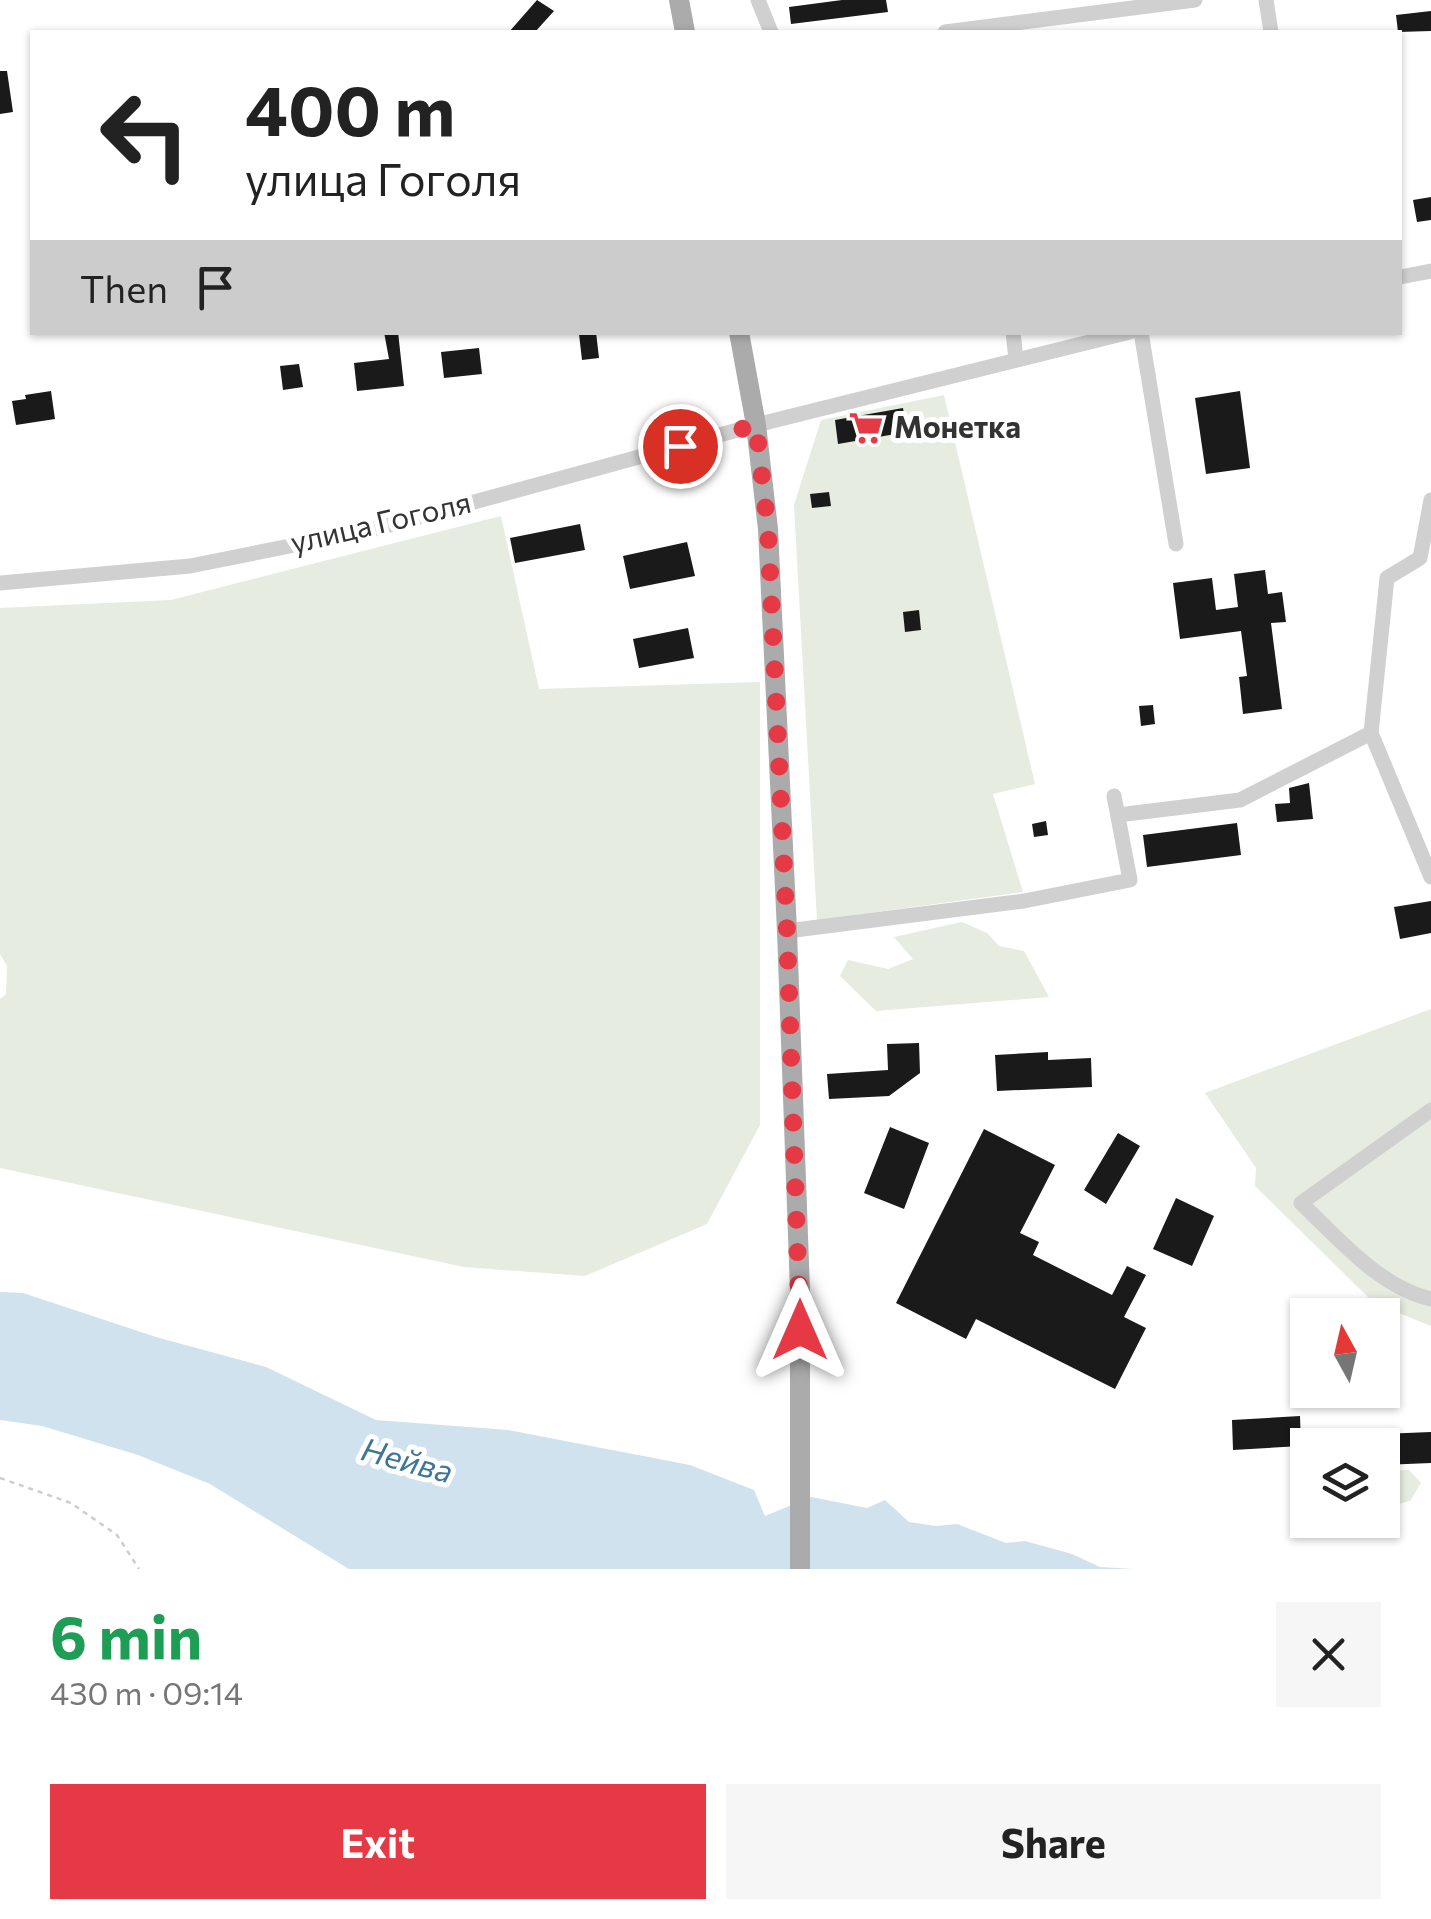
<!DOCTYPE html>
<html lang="en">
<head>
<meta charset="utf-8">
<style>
	body { margin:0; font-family:Commissioner,sans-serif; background:#f6f6f6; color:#222; height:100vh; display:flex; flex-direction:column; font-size:38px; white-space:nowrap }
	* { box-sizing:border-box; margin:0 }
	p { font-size:32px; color:#767676 }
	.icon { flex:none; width:55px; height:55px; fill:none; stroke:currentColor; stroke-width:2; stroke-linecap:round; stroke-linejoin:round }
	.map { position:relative; height:1569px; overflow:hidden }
	.drawer { display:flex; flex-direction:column; background:#fff; flex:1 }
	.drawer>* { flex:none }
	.banner { position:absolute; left:30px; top:30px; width:1372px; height:305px; border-radius:0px; box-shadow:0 2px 8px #0004; background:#fff; color:#222; overflow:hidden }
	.needle { width:65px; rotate:352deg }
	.buttons { position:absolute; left:1290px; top:1298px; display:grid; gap:20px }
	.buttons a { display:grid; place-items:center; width:110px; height:110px; border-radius:0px; background:#fff; box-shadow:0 2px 8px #0004; font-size:50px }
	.pin { position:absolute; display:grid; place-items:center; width:85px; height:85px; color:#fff; margin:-42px; border:5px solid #fff; border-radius:50%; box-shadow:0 2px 10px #0007 }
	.me { position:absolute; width:110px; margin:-55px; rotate:0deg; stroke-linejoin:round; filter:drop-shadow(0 0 8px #0008) }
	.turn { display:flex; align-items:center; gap:35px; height:210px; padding:0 50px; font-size:45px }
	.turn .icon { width:130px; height:130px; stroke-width:2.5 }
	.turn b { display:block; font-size:70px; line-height:85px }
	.then { display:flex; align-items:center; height:95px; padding:0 50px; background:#0003; gap:20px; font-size:38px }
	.round { display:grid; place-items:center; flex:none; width:105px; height:105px; border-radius:0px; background:#f6f6f6 }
	.summary { display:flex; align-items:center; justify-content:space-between; height:170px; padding:0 50px }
	h1 { font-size:60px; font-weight:700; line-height:75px; color:#1e9e55 }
	.action { display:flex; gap:20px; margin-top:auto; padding:20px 50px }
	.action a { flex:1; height:115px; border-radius:0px; background:#e63946; color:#fff; font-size:40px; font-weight:700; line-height:115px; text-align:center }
	.action a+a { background:#f6f6f6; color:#222 }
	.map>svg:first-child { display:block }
	.green { fill:#e6ecdf }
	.water { fill:#cfe2ee }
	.building { fill:#1a1a1a }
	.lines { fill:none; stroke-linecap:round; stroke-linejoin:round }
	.path { stroke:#cdcdcd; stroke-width:2.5; stroke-dasharray:5 5; stroke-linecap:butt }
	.minor { stroke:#d0d0d0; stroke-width:15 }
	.major { stroke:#ababab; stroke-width:20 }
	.route { stroke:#e63946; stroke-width:18; stroke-dasharray:0 32.4 }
	.labels { text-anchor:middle; stroke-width:10; stroke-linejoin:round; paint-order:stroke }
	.poi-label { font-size:30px; font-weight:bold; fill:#333; stroke:#fff; text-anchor:start }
	.street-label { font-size:30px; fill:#333; stroke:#fff }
	.water-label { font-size:32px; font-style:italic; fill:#3f7597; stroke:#fff }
</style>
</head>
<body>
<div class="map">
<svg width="1431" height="1569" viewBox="0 0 1431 1569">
	<rect width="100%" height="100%" fill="#fff"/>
	<path class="green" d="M944 395 1035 784 993 794 1023 892 817 920 794 505 821 420Z
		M501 516 539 689 760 682V1125L707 1224 585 1276 464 1267 0 1168V999L6 994 7 966 0 954V608L171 600Z
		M962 922 987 933 999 946 1024 951 1049 997 876 1011 840 976 848 960 888 969 913 959 894 937Z
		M1431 1009V1326L1374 1303 1255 1186 1256 1168 1205 1093Z
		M1409 1470 1421 1483 1410 1501 1383 1508V1471Z"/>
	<path class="water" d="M0 1292 23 1293 156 1337 266 1367 376 1420 508 1430 690 1465 754 1490 765 1516 811 1497 867 1508 885 1500 909 1522 936 1526 957 1524 1006 1543 1025 1541 1072 1554 1100 1567 1134 1569H349L210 1484 138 1455 42 1426 0 1420Z"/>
	<path class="building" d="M537 0 554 11 535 32H509Z
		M842 0H886L888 12 791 24 789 7Z
		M1431 11V31L1398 32 1396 15Z
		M0 71H7L13 112 0 114Z
		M1431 197V220L1417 222 1413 200Z
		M384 332H398L404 386 357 391 354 363 389 359Z
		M596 332 599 358 582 360 579 334Z
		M479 348 482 374 444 378 441 352Z
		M299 364 303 387 283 390 280 366Z
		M51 391 55 419 16 425 12 401 26 399 25 395Z
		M1240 391 1250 468 1206 474 1195 398Z
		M903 408 907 432 838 444 835 420Z
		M829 492 831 506 812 508 810 494Z
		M580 524 585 550 515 563 510 538Z
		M687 542 695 576 630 589 623 556Z
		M1265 570 1268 594 1282 592 1286 622 1271 623 1282 709 1243 714 1239 677 1247 676 1241 631 1180 639 1173 583 1212 578 1216 610 1238 607 1234 574Z
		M919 610 921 630 905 632 903 612Z
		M688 628 694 658 639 668 633 639Z
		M1153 705 1155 724 1141 726 1139 706Z
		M1309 783 1313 819 1277 822 1275 804 1290 803 1289 788Z
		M1046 821 1048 835 1034 837 1032 824Z
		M1237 823 1241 855 1147 867 1143 835Z
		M1431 901V933L1400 939 1394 907Z
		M919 1043 920 1073 889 1096 829 1099 827 1074 888 1070 887 1044Z
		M1048 1052V1060L1091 1058 1092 1087 997 1091 995 1055Z
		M890 1127 929 1143 904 1209 864 1193Z
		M984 1129 1055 1165 1020 1233 1039 1242 1033 1255 1112 1295 1127 1266 1146 1275 1124 1317 1146 1328 1115 1389 976 1319 966 1339 896 1303Z
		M1118 1133 1140 1146 1106 1204 1084 1190Z
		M1176 1198 1214 1216 1192 1266 1153 1249Z
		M1300 1416 1301 1446 1233 1450 1232 1420Z
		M1431 1432V1463L1382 1465V1434Z"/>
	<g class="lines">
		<path class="path" d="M0 1478 71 1503 117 1535 139 1569"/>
		<path class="minor" d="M758 0 771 32
			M1266 0 1271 32
			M945 32 1195 0
			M1400 277 1431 271
			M1013 332 1016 360
			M1141 332 1176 544
			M1431 500 1420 558 1387 578 1371 733 1431 877
			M0 583 190 566 375 529 756 425 1130 332
			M1118 815 1240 800 1371 733
			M787 931 1024 901 1130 880 1114 796
			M1431 1110 1301 1203C1338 1238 1379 1287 1431 1299"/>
		<path class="major" d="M679 0 685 32
			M739 332 756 425 768 529 787 931 800 1291V1569"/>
	</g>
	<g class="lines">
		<path class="route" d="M680 446 756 425 768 529 787 931 800 1330"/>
	</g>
	<defs>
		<g id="supermarket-bare" transform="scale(2.7)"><path d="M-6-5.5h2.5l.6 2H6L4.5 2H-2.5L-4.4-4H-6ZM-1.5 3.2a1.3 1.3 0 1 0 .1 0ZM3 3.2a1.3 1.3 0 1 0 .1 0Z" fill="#e63946" stroke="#fff" stroke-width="2.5" paint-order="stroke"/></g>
	</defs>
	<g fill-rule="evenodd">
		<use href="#supermarket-bare" x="866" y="428"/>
	</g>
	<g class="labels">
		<g class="poi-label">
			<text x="894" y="438">Монетка</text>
		</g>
		<g class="street-label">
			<text transform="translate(381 523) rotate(-13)" y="10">улица Гоголя</text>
		</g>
		<g class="water-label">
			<text transform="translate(407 1461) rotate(15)" y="11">Нейва</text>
		</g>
	</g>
</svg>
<div class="buttons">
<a><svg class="needle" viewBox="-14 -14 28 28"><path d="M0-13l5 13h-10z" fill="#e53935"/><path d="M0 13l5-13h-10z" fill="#767676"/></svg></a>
<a><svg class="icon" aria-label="layers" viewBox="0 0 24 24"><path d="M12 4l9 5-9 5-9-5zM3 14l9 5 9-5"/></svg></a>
</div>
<div class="pin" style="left:680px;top:446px;background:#d93025"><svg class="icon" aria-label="arrive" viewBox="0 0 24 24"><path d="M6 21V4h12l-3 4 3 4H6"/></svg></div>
<svg class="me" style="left:800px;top:1330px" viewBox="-20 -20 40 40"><path d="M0-17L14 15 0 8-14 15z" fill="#e63946" stroke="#fff" stroke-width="4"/></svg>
<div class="banner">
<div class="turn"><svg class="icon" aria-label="left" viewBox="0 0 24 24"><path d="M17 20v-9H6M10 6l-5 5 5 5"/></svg><div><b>400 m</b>улица Гоголя</div></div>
<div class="then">Then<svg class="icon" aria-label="arrive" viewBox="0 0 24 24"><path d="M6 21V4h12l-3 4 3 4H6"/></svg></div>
</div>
</div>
<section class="drawer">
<div class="summary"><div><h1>6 min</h1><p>430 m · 09:14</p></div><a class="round"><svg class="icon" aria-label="close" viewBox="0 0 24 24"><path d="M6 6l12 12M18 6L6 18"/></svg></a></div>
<div class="action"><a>Exit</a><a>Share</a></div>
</section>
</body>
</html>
